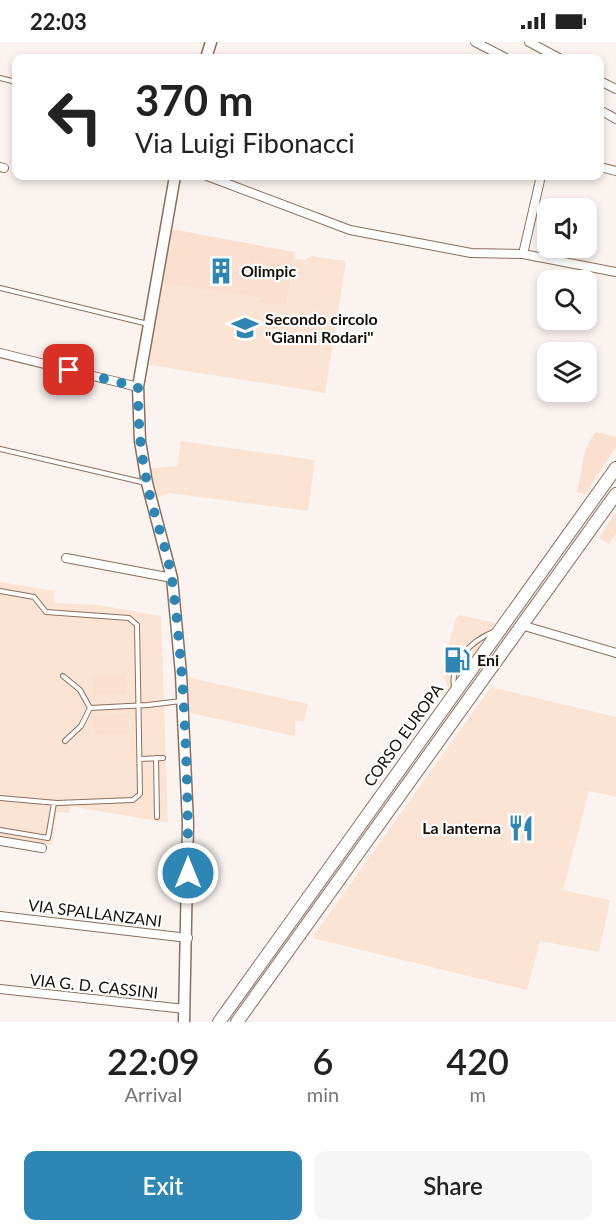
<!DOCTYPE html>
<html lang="en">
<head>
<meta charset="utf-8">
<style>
	body { margin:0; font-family:Lato,sans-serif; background:#f6f6f6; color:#222; height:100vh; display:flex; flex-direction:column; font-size:22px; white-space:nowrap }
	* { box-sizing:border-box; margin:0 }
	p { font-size:20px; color:#767676 }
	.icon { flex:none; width:33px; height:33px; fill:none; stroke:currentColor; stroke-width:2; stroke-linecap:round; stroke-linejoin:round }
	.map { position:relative; height:980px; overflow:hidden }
	.details { display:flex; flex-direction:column; background:#fff; flex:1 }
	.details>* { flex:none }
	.guide { position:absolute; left:12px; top:12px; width:592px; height:126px; border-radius:12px; box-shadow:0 3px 9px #0003; background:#fff; color:#222; overflow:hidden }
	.controls { position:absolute; left:537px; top:156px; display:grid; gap:12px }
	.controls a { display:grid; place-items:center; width:60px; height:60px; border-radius:12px; background:#fff; box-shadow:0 3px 9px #0003; font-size:30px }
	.pin { position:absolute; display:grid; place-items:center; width:51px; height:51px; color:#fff; margin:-26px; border-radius:12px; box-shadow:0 3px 9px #0006 }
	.me { position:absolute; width:66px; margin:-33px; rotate:0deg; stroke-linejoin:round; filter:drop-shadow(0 0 4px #0008) }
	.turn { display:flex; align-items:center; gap:21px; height:126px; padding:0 24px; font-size:27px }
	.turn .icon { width:78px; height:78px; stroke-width:2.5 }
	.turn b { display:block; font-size:42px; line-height:51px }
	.eta { display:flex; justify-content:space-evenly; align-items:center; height:102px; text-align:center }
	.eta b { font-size:36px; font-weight:600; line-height:42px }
	.primary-button { display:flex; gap:12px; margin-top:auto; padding:12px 24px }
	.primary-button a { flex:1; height:69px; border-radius:12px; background:#2d86b4; color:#fff; font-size:24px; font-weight:600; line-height:69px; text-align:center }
	.primary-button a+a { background:#f6f6f6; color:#222 }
	.status { display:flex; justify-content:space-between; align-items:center; height:42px; padding:0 30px; background:#fff; direction:ltr }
	.status svg { height:16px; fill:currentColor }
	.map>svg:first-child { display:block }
	.built { fill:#fce4d4 }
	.green { fill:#fbe0cf }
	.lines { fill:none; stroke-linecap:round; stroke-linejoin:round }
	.lane-casing { stroke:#8c6f5c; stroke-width:6 }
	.street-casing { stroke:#8c6f5c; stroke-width:10 }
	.secondary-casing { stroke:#8c6f5c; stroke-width:13 }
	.primary-casing { stroke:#8c6f5c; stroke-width:14 }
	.lane { stroke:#fff; stroke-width:4 }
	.street { stroke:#fff; stroke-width:8 }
	.secondary { stroke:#fff; stroke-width:10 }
	.primary { stroke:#fff; stroke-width:12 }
	.route { stroke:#2d86b4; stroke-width:10; stroke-dasharray:0 18 }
	.labels { text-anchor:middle; stroke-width:4.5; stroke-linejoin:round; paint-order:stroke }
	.poi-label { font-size:16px; font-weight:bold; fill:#190f07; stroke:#fff; text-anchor:start }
	.street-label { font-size:16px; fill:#190f07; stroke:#fff }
</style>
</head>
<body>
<div class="status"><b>22:03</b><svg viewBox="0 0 49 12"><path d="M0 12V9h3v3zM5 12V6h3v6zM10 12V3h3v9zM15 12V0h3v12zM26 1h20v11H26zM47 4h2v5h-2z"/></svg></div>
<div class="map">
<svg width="616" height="980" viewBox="0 0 616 980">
	<rect width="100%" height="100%" fill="#faf3ef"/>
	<path class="built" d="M311 214 346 219 325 351 144 322 146 308 151 307 162 241 262 256 261 260 286 264 294 217 304 218Z
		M181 399 315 418 308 469 168 451 154 457 147 427 177 424Z
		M0 540 55 549 53 561 99 563 161 574 168 781 71 764 69 771 57 770 52 803 0 794Z
		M460 573 496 581 450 649 441 630 456 576Z
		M182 634 308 662 304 680 295 678V694L185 670Z
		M491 645 616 675V755L589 749 563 848 610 858 599 910 540 899 527 948 312 896Z"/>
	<path class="green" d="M171 187 295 210 286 264 261 261V256L162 241Z
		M596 390 616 395V405L585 452 577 450C583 428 581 408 596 390Z
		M616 470V491L609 502 599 496Z
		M126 633 127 651 94 653 93 635Z
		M129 672 130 692 95 693 94 674Z"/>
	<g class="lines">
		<g class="lane-casing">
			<path id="lane" d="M0 36 16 40
				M0 246 148 282
				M0 407 146 441
				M0 549 34 555 46 570 129 576 137 583 140 752 133 758 57 761 0 756
				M63 634 80 648 90 666
				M454 645C450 620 471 599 493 590
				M65 699 81 684 90 666 148 663 181 659
				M156 716 157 775
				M140 717 163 716
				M0 788 48 796 54 761"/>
		</g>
		<g class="street-casing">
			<path id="street" d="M475 0 506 16
				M529 0 559 16
				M600 39 616 47
				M600 68 616 77
				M0 125 4 126
				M600 125 616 129
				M207 134 350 188 471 211 523 212 616 230
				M523 212 541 134
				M0 311 138 345
				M66 516 172 536
				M521 583 616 611
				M0 799 42 806
				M0 874 188 896
				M0 947 185 967"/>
		</g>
		<g class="secondary-casing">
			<path id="secondary" d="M206 16 211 0
				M175 134 138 345 140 399 147 441 172 536 181 632 188 781 184 980"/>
		</g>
		<g class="primary-casing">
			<path id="primary" d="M219 980 616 426
				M237 980 616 452"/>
		</g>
		<use href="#lane" class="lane"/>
		<use href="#street" class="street"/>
		<use href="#secondary" class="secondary"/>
		<use href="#primary" class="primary"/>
	</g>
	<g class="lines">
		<path class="route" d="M69 328 138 345C138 377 140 409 147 440 153 473 167 505 172 538 185 634 188 734 188 831"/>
	</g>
	<defs>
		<g id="building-bare" transform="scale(2.07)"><path d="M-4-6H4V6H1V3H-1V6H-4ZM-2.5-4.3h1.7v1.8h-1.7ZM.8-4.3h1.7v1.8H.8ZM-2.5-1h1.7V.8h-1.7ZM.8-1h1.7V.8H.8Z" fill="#2d86b4" stroke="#fff" stroke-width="2.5" paint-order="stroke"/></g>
		<g id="school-bare" transform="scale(2.07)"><path d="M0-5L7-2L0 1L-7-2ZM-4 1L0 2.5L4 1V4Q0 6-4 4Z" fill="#2d86b4" stroke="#fff" stroke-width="2.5" paint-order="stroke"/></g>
		<g id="fuel-bare" transform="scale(2.07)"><path d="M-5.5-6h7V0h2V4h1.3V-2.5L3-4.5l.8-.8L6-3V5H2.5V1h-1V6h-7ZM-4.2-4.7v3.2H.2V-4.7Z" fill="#2d86b4" stroke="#fff" stroke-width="2.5" paint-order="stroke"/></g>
		<g id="restaurant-bare" transform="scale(2.07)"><path d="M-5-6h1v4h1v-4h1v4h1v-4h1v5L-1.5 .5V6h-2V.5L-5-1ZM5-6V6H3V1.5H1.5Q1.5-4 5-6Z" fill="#2d86b4" stroke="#fff" stroke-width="2.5" paint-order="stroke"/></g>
	</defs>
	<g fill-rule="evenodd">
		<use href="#building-bare" x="221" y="229"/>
		<use href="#school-bare" x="245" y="286"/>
		<use href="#fuel-bare" x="457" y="618"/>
		<use href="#restaurant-bare" x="521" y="786"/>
	</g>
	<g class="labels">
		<g class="poi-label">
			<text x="241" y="235">Olimpic</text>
			<text x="265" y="283">Secondo circolo<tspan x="265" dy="18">"Gianni Rodari"</tspan></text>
			<text x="477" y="624">Eni</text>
			<text x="501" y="792" text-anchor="end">La lanterna</text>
		</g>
		<g class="street-label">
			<text transform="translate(403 693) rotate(-54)" y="6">CORSO EUROPA</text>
			<text transform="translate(95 871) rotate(7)" y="6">VIA SPALLANZANI</text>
			<text transform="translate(94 944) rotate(6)" y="6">VIA G. D. CASSINI</text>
		</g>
	</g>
</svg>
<div class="controls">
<a><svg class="icon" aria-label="sound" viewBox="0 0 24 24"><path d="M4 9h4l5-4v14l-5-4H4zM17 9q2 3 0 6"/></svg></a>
<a><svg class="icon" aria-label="search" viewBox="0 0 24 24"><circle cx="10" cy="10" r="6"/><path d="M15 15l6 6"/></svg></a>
<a><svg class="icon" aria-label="layers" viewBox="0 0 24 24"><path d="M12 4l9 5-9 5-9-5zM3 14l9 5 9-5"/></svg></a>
</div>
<div class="pin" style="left:69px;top:328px;background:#d93025"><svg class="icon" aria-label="arrive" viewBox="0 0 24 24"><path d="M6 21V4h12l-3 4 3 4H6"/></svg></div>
<svg class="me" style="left:188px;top:831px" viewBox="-20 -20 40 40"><circle r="17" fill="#2d86b4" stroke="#fff" stroke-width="3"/><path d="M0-11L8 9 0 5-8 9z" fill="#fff"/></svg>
<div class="guide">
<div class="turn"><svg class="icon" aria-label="left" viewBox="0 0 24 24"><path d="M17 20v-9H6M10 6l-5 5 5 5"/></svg><div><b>370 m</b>Via Luigi Fibonacci</div></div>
</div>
</div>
<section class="details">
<div class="eta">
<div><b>22:09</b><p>Arrival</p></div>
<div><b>6</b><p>min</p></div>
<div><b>420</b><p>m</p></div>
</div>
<div class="primary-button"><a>Exit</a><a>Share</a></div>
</section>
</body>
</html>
